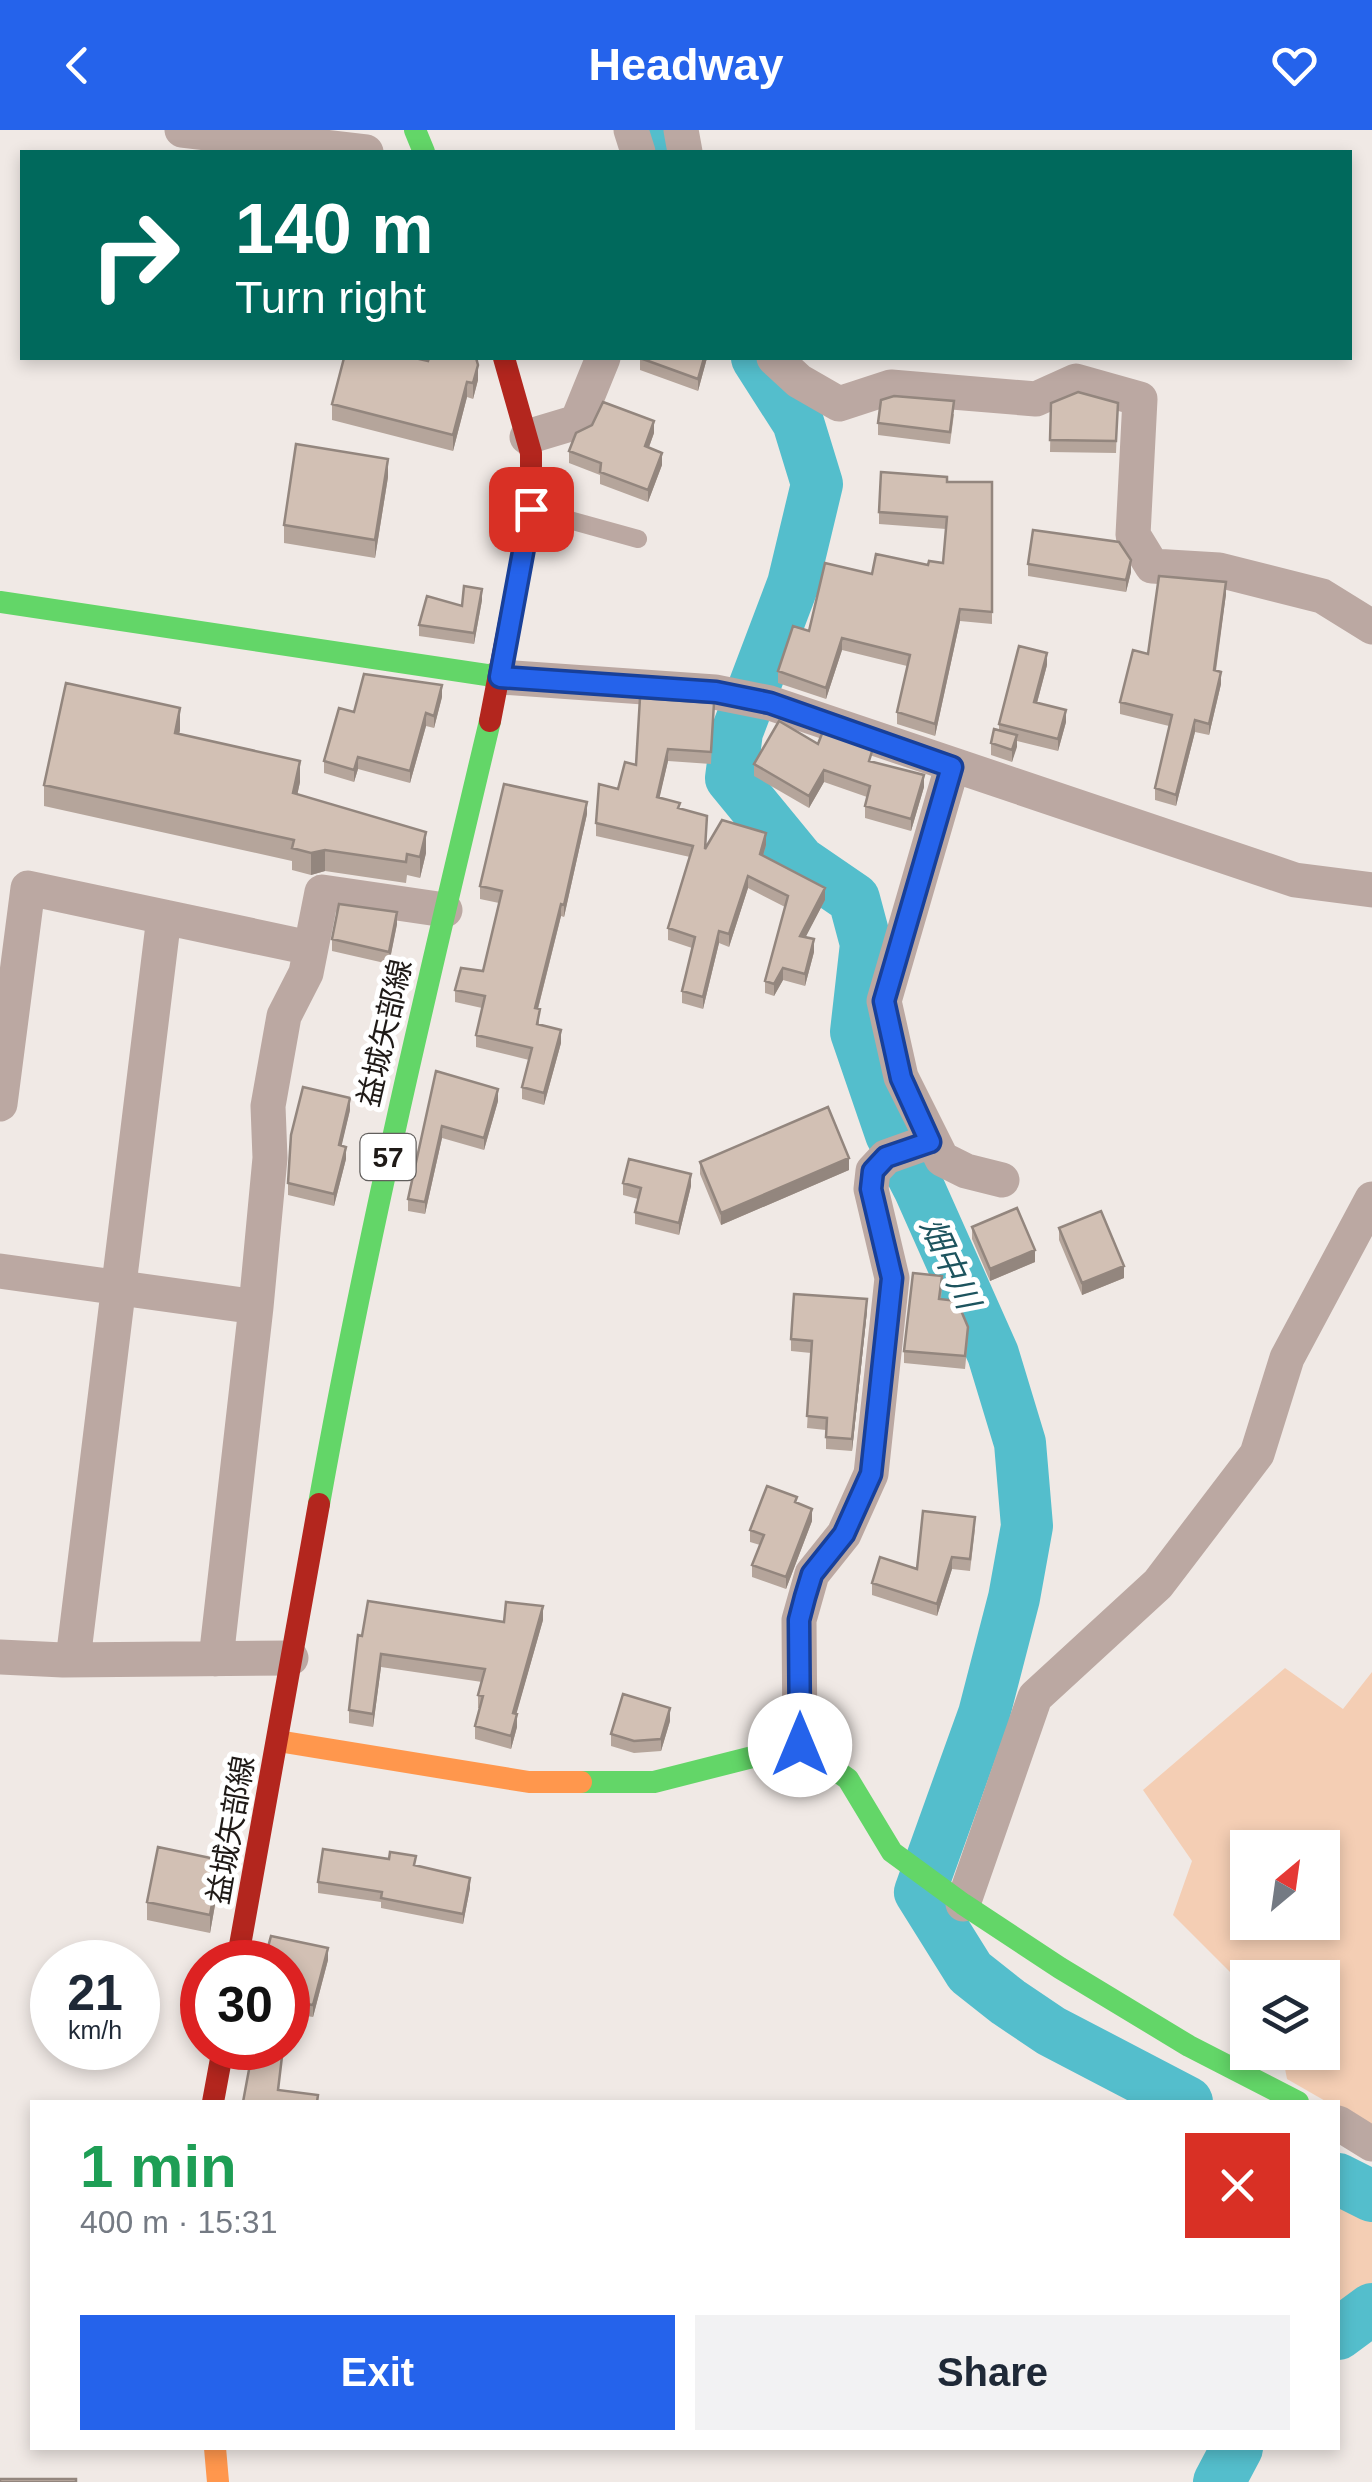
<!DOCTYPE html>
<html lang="en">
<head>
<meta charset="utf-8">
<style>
	body { margin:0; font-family:Helvetica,"Noto Sans JP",sans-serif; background:#f2f2f3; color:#1f2937; height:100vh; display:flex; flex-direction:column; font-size:38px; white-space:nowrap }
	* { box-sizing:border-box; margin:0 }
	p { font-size:32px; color:#747a83 }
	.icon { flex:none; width:55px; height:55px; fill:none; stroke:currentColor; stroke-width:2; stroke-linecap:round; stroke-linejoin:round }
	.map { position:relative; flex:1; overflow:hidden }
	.details { position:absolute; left:30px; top:1970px; width:1310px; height:350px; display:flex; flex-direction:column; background:#fff; border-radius:0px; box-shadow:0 5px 15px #0003 }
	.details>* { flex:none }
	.banner { position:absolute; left:20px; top:20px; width:1332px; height:210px; border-radius:0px; box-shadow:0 5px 15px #0003; background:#00695c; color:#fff; overflow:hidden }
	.needle { width:65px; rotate:29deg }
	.buttons { position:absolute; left:1230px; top:1700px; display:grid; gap:20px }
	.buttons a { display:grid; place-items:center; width:110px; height:110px; border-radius:0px; background:#fff; box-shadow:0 5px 15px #0003; font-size:50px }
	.speed { position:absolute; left:30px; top:1810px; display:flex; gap:20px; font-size:50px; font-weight:700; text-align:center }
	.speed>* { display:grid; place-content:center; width:130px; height:130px; border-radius:50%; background:#fff; box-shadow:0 5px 15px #0003; line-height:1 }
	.speed small { font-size:25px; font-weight:400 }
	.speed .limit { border:15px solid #d22; background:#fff; color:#111 }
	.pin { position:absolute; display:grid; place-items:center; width:85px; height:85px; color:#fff; margin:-42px; border-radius:20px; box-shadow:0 5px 15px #0006 }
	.me { position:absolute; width:110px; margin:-55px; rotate:0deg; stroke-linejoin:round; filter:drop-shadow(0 0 8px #0008) }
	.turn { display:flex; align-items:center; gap:35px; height:210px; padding:0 50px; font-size:45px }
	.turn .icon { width:130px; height:130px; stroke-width:2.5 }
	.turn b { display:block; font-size:70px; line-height:85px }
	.round { display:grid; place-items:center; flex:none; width:105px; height:105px; border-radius:0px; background:#f2f2f3 }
	.head { display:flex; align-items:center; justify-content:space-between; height:170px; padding:0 50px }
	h1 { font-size:60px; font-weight:700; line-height:75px; color:#1e9e55 }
	.cta { display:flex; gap:20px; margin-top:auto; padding:20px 50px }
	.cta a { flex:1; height:115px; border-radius:0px; background:#2563eb; color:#fff; font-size:40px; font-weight:700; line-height:115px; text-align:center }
	.cta a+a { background:#f2f2f3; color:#1f2937 }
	header { display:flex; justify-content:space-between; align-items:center; height:130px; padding:0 50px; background:#2563eb; color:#fff; font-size:45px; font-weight:700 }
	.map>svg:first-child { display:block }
	.green { fill:#f4ceb4; fill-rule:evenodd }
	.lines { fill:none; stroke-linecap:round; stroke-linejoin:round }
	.river { stroke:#54becc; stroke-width:52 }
	.lane { stroke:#bba8a2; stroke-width:18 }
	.street { stroke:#bba8a2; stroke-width:35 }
	.fast { stroke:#63d668; stroke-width:22 }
	.slow { stroke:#ff974d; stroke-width:22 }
	.jam { stroke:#b3261e; stroke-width:22 }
	.wall { fill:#b5a59b }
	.shaded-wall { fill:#93867e }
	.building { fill:#d2c0b4; stroke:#93867e; stroke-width:2.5 }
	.route-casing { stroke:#184099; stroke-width:25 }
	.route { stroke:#2563eb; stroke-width:18 }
	.labels { text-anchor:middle; stroke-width:10; stroke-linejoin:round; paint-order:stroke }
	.shield { fill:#fff; stroke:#625f5d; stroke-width:2.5 }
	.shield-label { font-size:28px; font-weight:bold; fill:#1f1a17 }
	.street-label { font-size:30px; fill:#1f1a17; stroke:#fff }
	.water-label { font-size:32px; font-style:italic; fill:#1d545e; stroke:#fff }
</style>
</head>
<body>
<header><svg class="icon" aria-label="back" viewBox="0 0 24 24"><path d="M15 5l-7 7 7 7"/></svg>Headway<svg class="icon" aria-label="heart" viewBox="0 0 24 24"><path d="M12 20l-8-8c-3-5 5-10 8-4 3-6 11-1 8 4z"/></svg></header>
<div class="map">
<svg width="1372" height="2352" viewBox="0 0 1372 2352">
	<rect width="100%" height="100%" fill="#f0e9e5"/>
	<path class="green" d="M1285 1538 1343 1579 1372 1542V1998L1338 1978V1972H1327L1287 1949 1282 1923 1322 1922V1848H1248L1247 1859 1173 1785 1192 1731 1143 1660ZM1248 1718H1322V1792H1248Z
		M1338 2058 1372 2075V2164L1338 2192Z"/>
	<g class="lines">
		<path class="river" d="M657 0 664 22
			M757 228 798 292 817 354 793 454 737 602 731 648 800 732 854 769 866 814 856 902 891 1004 919 1058 993 1224 1020 1313 1027 1396 1014 1468 984 1584 920 1762 970 1842 1008 1872 1051 1901 1187 1972
			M1338 2049 1372 2066
			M1338 2204 1372 2179
			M1219 2352 1237 2318"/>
		<path class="lane" d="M537 381 638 409"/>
		<path class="street" d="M182 0 366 22
			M631 0 638 22
			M681 0 685 22
			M774 228 799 251 839 274 891 257 1036 269 1076 251 1140 269 1133 405 1152 436 1219 440 1322 466 1372 497
			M527 307 577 292 603 228
			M500 547 715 562 770 573 1295 750 1372 760
			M952 637 884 871 901 947 942 1029 966 1041 1002 1050
			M0 974 28 758 310 818
			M0 1141 256 1177
			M0 1527 63 1530 291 1528
			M216 1529 256 1177 270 1028 268 976 284 886 306 843 322 762 445 780
			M73 1530 164 787
			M800 1615 799 1490 812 1444 844 1404 871 1344 892 1148 871 1059 873 1041 886 1027 931 1011
			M963 1774 1035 1567 1158 1454 1257 1324 1287 1228 1372 1069
			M1338 1993 1372 2014"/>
		<path class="fast" d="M415 0 424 22
			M0 472 500 547
			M319 1374C366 1111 428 851 490 591
			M581 1652H654L800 1615 848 1649 892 1722 963 1774 1060 1838 1189 1916 1298 1972"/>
		<path class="slow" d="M278 1611 529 1652H581
			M215 2318 218 2352"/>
		<path class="jam" d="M490 591 531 379V323L504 228
			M237 1832 319 1374
			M213 1972 223 1918"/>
	</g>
	<path class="wall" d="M640 228H707L698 261 640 240Z
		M428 231 478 250 473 269 467 267 453 321 332 290V274Z
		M1051 273H1118L1116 323 1050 322Z
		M954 284 950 314 878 305V293Z
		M654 303 649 317 662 335 648 372 600 354V345L569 333V321Z
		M388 347 375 428 284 413V395Z
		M947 352H992V494L960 491 935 606 897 594V582L907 536 842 520 826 569 778 553V541L809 501 872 444 943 433 946 399 879 394V382Z
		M1028 434 1131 442 1126 462 1028 446Z
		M1226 464 1216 541 1221 554 1209 605 1195 602 1176 676 1155 670V658L1169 596 1120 584V572L1148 524Z
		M482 470 474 514 419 506V495L462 476Z
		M1047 535 1037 573 1066 592 1058 621 1017 611 1012 632 991 625V613L999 600V594Z
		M442 567 434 598 426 596 410 653 358 639 354 652 324 643V631Z
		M714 573 711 634 668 631 659 668 680 678 706 718 766 715 763 726 825 770 805 807 814 822 805 856 783 850 774 866 765 863V851L785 777 748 758 729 817 719 813 703 879 682 873V861L692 818 668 810V798L690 727 596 706V693L636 635Z
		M180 600 179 604 300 652 297 665 426 723 420 748 407 745 406 753 325 741 311 745 292 740V731L44 676V655Z
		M818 614 872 632 924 657 911 701 865 688V676L867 667 824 652 809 678 754 646V634Z
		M587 684 564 787 561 786 538 879 539 894 561 913 544 975 522 969V957L529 930 476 917V905L482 878 455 872V860L483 841 499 773 480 769V756Z
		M397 794 389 834 332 821V809Z
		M436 941 498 971 484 1020 442 1008 425 1084 408 1081V1069Z
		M350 980 341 1016 346 1029 334 1076 288 1065V1053Z
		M700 1032 849 1040 721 1095 700 1044Z
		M623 1053 691 1056 679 1105 635 1094V1082L638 1069 623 1065Z
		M972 1097 1035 1132 990 1151 972 1109Z
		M1059 1098 1124 1148 1082 1165 1059 1110Z
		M942 1158 941 1169 968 1209 965 1239 904 1233V1221Z
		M867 1181 852 1321 826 1319V1300L807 1298 811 1223 791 1221V1209Z
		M797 1373 812 1391 786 1459 752 1447V1435L760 1415 750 1412V1400Z
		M975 1399 970 1441 952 1439 937 1486 872 1465V1453L917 1439Z
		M543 1490 516 1584 517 1597 511 1619 475 1609V1596L480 1578H478V1565L482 1552 381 1537 373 1597 349 1593V1580L358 1505Z
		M670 1591 661 1621 634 1623 611 1616V1604Z
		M416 1735 470 1758 463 1794 381 1778V1772L318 1763V1752Z
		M220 1747 210 1803 147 1790V1772Z
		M328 1830 313 1887 288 1883V1891V1832Z"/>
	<path class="shaded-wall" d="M704 228H707L698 261V249Z
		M478 235V250L473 269V253Z
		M467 252V267L453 321V305Z
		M654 291V303L645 328V316Z
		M662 323V335L648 372V360Z
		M388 329V347L375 428V410Z
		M1131 430V442L1126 462V450Z
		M1226 452V464L1214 552V540Z
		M482 459V470L474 514V503Z
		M960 479V491L935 606V594Z
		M842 508V520L826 569V558Z
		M1047 523V535L1034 584V572Z
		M1221 542V554L1209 605V594Z
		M442 555V567L434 598V586Z
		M180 578V600L175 624V603Z
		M1066 580V592L1058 621V609Z
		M426 583V596L410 653V641Z
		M1195 590V602L1176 676V665Z
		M1017 605V617L1012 632V620Z
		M668 619V631L657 679V667Z
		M358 627V639L354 652V640Z
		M300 631V652L293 685V663Z
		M824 640V652L809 678V666Z
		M924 645V657L911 701V689Z
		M587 672V684L564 787V775Z
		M426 702V723L420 748V727Z
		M766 703V715L760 736V724Z
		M325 720V741L311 745V723Z
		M748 746V758L729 817V804Z
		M825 758V770L800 818V806Z
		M561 774V786L535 890V878Z
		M397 782V794L389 834V822Z
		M719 801V813L703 879V867Z
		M814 809V822L805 856V844Z
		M783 838V850L774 866V854Z
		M561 900V913L544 975V963Z
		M498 959V971L484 1020V1008Z
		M350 968V980L339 1027V1015Z
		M442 996V1008L425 1084V1072Z
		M346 1017V1029L334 1076V1064Z
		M849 1028V1040L721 1095V1083Z
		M691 1044V1056L679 1105V1093Z
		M1035 1120V1132L990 1151V1139Z
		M1124 1136V1148L1082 1165V1153Z
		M867 1169V1181L852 1321V1309Z
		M812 1379V1391L786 1459V1447Z
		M952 1427V1439L937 1486V1474Z
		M543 1476V1490L513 1596V1583Z
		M381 1524V1537L373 1597V1584Z
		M670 1578V1591L661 1621V1609Z
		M517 1584V1597L511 1619V1606Z
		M220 1730V1747L210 1803V1785Z
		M470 1748V1758L463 1794V1784Z
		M328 1818V1830L313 1887V1875Z"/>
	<path class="building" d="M344 228H415L428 231 429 228H476L478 235 473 253 467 252 453 305 332 274Z
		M640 228H704L698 249Z
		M1078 262 1118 273 1116 311 1050 310 1051 273Z
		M894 266 954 271 950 302 878 293 881 270Z
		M603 272 654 291 645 316 662 323 648 360 600 342 601 333 569 321 576 303 592 295Z
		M296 314 388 329 375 410 284 395Z
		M881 342 947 347V352H992V482L960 479 935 594 897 582 910 525 842 508 826 558 778 541 793 496 809 501 825 433 872 444 876 424 928 435 929 431 943 433 947 387 879 382Z
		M1033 400 1119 412 1131 430 1126 450 1028 434Z
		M1159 446 1226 452 1214 540 1221 542 1209 594 1195 590 1176 665 1155 658 1172 585 1120 572 1133 520 1148 524Z
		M464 456 482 459 474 503 419 495 427 466 462 476Z
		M1019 516 1047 523 1034 572 1066 580 1058 609 999 594Z
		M364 544 442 555 434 586 426 583 410 641 358 627 354 640 324 631 339 578 354 582Z
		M66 553 180 578 175 603 300 631 293 663 426 702 420 727 407 724 406 732 325 720 311 723 292 718 294 710 44 655Z
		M640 568 714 573 711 622 668 619 657 667 680 673 678 678 707 686 705 719 722 690 766 703 760 724 825 758 800 806 814 809 805 844 783 838 774 854 765 851 788 766 748 746 729 804 719 801 703 867 682 861 695 807 668 798 693 716 596 693 599 654 618 659 625 632 636 635Z
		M779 591 818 614 823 601 873 618 869 631 924 645 911 689 865 676 870 656 824 640 809 666 754 634Z
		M994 599 1017 605 1012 620 991 613Z
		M504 654 587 672 564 775 561 774 535 878 540 879 537 894 561 900 544 963 522 957 532 918 476 905 485 866 455 860 461 838 483 841 502 761 480 756Z
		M339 774 397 782 389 822 332 809Z
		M436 941 498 959 484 1008 442 996 425 1072 408 1069Z
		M303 957 350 968 339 1015 346 1017 334 1064 288 1053 291 1005Z
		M828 977 849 1028 721 1083 700 1032Z
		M629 1029 691 1044 679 1093 635 1082 641 1058 623 1053Z
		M1017 1078 1035 1120 990 1139 972 1097Z
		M1101 1081 1124 1136 1082 1153 1059 1098Z
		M913 1143 942 1146 939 1169 957 1171 968 1197 965 1226 904 1221Z
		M794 1164 867 1169 852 1309 826 1307 827 1288 807 1286 812 1211 791 1209Z
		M767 1356 797 1367 795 1372 812 1379 786 1447 752 1435 764 1405 750 1400Z
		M923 1381 975 1387 970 1429 952 1427 937 1474 872 1453 880 1427 917 1439Z
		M368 1471 504 1492 506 1472 543 1476 513 1583 517 1584 511 1606 475 1596 483 1566 478 1565 485 1539 381 1524 373 1584 349 1580 358 1505 362 1506Z
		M623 1564 670 1578 661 1609 634 1611 611 1604Z
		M158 1717 220 1730 210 1785 147 1772Z
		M323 1719 389 1729 390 1722 416 1726 414 1735 470 1748 463 1784 381 1768 382 1762 318 1752Z
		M271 1806 328 1818 313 1875 288 1871V1879V1832H264Z
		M253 1918H283L278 1960 318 1965 317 1972H243Z
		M0 2349H76V2352H0Z"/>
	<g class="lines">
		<g class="route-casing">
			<path id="route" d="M531 379 500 547 716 562 770 573 952 637 884 871 901 948 930 1012 886 1027 873 1041 871 1059 892 1148 871 1344 844 1404 812 1444 805 1467 799 1490 800 1615"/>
		</g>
		<use href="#route" class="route"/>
	</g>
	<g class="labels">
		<rect class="shield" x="360.5" y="1004" width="55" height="46" rx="8"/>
		<g class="shield-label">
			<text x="388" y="1037">57</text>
		</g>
		<g class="street-label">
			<text transform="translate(385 903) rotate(-77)" y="10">益城矢部線</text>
			<text transform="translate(231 1700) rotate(-80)" y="10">益城矢部線</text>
		</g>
		<g class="water-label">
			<text transform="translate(950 1133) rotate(65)" y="11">畑中川</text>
		</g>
	</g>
</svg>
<div class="buttons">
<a><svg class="needle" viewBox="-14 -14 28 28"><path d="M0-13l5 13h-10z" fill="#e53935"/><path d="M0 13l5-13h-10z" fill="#747a83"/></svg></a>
<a><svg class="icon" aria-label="layers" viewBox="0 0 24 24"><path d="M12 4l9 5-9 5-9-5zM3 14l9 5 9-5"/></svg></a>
</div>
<div class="speed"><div>21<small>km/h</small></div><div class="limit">30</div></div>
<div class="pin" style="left:531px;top:379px;background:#d93025"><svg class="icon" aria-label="arrive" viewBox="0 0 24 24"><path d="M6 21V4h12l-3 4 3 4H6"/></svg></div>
<svg class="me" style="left:800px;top:1615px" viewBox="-20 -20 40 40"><circle r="19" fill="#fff"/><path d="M0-13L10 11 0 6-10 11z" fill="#2563eb"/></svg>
<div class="banner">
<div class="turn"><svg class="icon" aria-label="right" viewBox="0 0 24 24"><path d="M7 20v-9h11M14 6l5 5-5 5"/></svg><div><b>140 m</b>Turn right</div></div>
</div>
<section class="details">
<div class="head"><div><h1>1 min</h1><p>400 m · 15:31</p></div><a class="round" style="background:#d93025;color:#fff"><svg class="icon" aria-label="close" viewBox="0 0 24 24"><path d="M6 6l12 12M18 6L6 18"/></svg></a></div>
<div class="cta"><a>Exit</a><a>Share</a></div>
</section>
</div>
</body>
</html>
